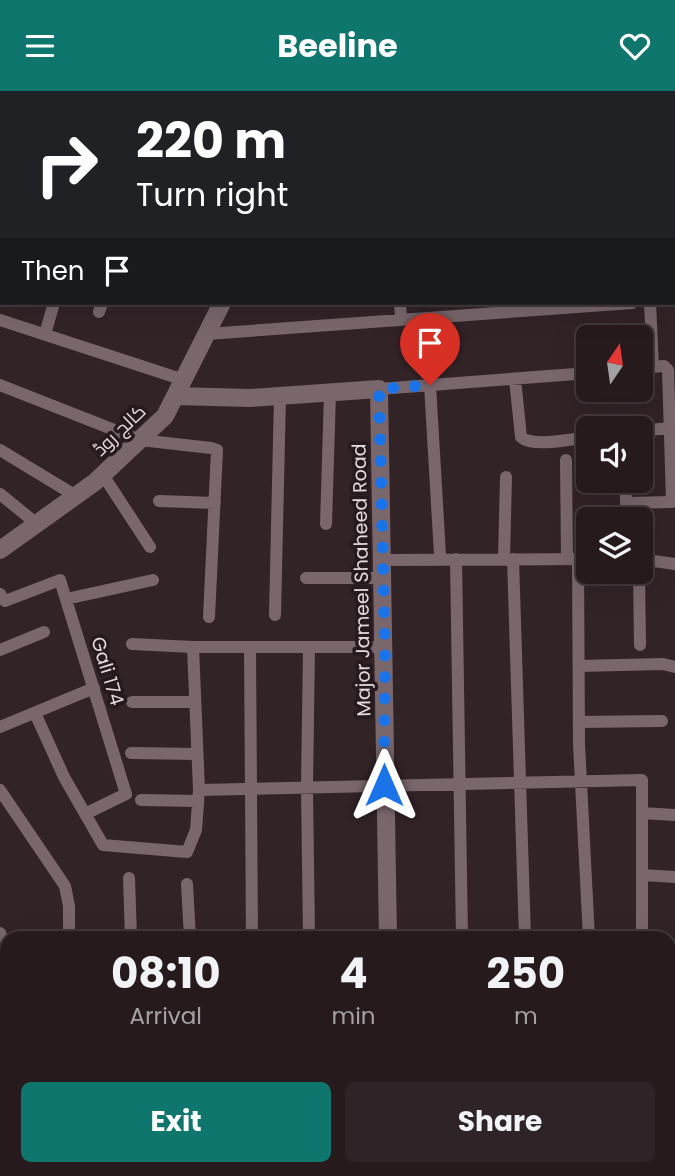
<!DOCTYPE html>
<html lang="en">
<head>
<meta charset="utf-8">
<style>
	body { margin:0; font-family:Poppins,Cairo,sans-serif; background:#2e2326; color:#f1f3f6; height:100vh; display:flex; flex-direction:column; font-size:26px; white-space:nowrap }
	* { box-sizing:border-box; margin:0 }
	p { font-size:23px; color:#a4a1a4 }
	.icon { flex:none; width:38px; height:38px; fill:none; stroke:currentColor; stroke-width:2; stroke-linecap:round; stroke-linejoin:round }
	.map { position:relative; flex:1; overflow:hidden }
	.drawer { position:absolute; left:0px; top:840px; width:676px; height:245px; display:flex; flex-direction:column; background:#261a1d; border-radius:21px 21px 0 0; box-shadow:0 7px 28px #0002,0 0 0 2px #42383b }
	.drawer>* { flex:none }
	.banner { position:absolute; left:0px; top:0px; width:676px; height:214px; box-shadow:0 7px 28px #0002,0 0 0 2px #42383b; background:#202124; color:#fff; overflow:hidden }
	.needle { width:46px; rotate:13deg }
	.fabs { position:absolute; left:576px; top:234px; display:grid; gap:14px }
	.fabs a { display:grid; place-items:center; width:77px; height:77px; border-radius:10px; background:#261a1d; box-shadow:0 7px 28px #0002,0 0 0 2px #42383b; font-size:35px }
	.pin { position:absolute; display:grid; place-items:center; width:60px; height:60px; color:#fff; margin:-72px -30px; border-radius:50% 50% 50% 0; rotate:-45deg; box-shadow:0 0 7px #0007 }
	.pin .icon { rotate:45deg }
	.me { position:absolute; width:77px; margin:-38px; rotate:0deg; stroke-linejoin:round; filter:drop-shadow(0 0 5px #0008) }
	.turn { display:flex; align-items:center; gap:24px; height:147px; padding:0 21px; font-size:32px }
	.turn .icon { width:91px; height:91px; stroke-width:2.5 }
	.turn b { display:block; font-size:49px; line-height:60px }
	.then { display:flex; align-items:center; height:66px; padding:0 21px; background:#0003; gap:14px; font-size:26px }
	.eta { display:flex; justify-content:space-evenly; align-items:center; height:119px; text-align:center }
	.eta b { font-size:42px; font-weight:700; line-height:49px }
	.cta { display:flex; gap:14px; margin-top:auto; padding:14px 21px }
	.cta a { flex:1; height:80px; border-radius:10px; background:#0f766e; color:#fff; font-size:28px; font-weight:700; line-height:80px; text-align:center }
	.cta a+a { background:#2e2326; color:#f1f3f6 }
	header { display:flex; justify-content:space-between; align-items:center; height:91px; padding:0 21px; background:#0f766e; color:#fff; font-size:32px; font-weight:700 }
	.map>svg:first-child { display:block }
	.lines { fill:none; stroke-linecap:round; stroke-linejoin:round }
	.street { stroke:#79676c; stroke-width:12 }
	.secondary { stroke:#79676c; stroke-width:18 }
	.route { stroke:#1a73e8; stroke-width:12; stroke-dasharray:0 21.6 }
	.labels { text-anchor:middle; stroke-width:7; stroke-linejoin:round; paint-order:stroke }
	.street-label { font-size:19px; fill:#e5dbde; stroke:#271a1e }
</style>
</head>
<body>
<header><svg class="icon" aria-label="menu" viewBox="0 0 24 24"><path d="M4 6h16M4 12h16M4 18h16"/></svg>Beeline<svg class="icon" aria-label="heart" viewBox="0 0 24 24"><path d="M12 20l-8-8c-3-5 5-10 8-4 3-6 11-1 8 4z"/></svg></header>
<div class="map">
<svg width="675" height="1085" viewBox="0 0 675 1085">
	<rect width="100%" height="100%" fill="#322327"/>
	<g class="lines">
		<path class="street" d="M93 0 94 2
			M380 0V2
			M451 0V2
			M647 0V2
			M21 2 30 0
			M0 6H2
			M674 70H675
			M0 141H2
			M400 212 401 229
			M650 212 653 276
			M99 221 102 212
			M0 229 184 289
			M45 243 54 212
			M207 243 632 212
			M515 288 521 346C533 357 572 348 588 346
			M0 294 140 349 211 357 217 359 209 526
			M430 294 440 464
			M379 298 588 282
			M640 340 669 337
			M0 359 76 405
			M566 369 567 468
			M103 384 150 456
			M625 390 627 429
			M0 403 37 433
			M159 410 215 412
			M626 412 672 411 668 279 664 275 640 277
			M326 433 330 302
			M456 468 462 847
			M504 468 506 386
			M513 468 525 847
			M578 468 579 653 589 847
			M640 468 675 473
			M383 469 588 468
			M639 481 640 554
			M306 487H383
			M0 503 5 510 60 489 126 703 85 723
			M66 508 153 489
			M275 524 280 305
			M132 553 193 556
			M250 556 252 847
			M309 556 307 697 309 847
			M0 559 44 541
			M579 575 663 573 675 576
			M132 611H195
			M35 622 64 686 103 754 187 761 196 739 199 699 193 556H385
			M579 631 662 630
			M0 636 94 597
			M131 662 197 663
			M0 699 65 795 69 815V847
			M199 699 642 689V847
			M141 709 198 710
			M642 722 675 724
			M642 784 675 786
			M129 787 131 847
			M187 793 190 847
			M0 842 7 858
			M668 905 675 904
			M0 1021 2 1015 7 1013
			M0 1045 7 1060
			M668 1071 675 1061
			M15 1078 19 1085
			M78 1078 81 1085
			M662 1080 675 1079
			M151 1085 163 1078
			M273 1085 294 1079 374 1078"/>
		<path class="secondary" d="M161 2 165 0
			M323 2V0
			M0 63H2
			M175 305 250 307 379 298C383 481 384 664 388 847
			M0 459 95 391 165 325 222 212
			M668 993 675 989
			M391 1078V1085
			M605 1085 608 1078"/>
	</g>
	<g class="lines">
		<path class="route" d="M384 694 385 556 379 298 430 294"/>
	</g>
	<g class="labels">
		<g class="street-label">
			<text transform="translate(119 339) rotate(-44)" y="7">کالج روڈ</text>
			<text transform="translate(361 489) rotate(-91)" y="7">Major Jameel Shaheed Road</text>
			<text transform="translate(108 580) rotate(73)" y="7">Gali 174</text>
		</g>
	</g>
</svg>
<div class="fabs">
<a><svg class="needle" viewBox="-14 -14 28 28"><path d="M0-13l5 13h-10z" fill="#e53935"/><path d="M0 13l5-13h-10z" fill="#a4a1a4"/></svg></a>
<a><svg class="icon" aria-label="sound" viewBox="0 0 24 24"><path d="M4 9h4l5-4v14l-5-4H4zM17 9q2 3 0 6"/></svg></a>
<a><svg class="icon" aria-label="layers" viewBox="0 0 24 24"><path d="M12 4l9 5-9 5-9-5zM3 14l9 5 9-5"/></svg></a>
</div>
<div class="pin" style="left:430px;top:294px;background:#d93025"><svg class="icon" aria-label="arrive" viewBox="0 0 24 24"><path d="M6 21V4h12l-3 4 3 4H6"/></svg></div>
<svg class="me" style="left:384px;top:694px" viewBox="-20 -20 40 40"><path d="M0-17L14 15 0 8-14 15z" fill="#1a73e8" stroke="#fff" stroke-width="4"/></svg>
<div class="banner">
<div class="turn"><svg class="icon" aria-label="right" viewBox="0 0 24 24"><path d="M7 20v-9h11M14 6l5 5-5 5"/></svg><div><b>220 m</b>Turn right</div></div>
<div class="then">Then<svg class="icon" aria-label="arrive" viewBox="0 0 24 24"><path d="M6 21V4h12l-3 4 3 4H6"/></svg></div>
</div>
<section class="drawer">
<div class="eta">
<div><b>08:10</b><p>Arrival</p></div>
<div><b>4</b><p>min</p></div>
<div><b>250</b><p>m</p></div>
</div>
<div class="cta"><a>Exit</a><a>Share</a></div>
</section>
</div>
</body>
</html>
